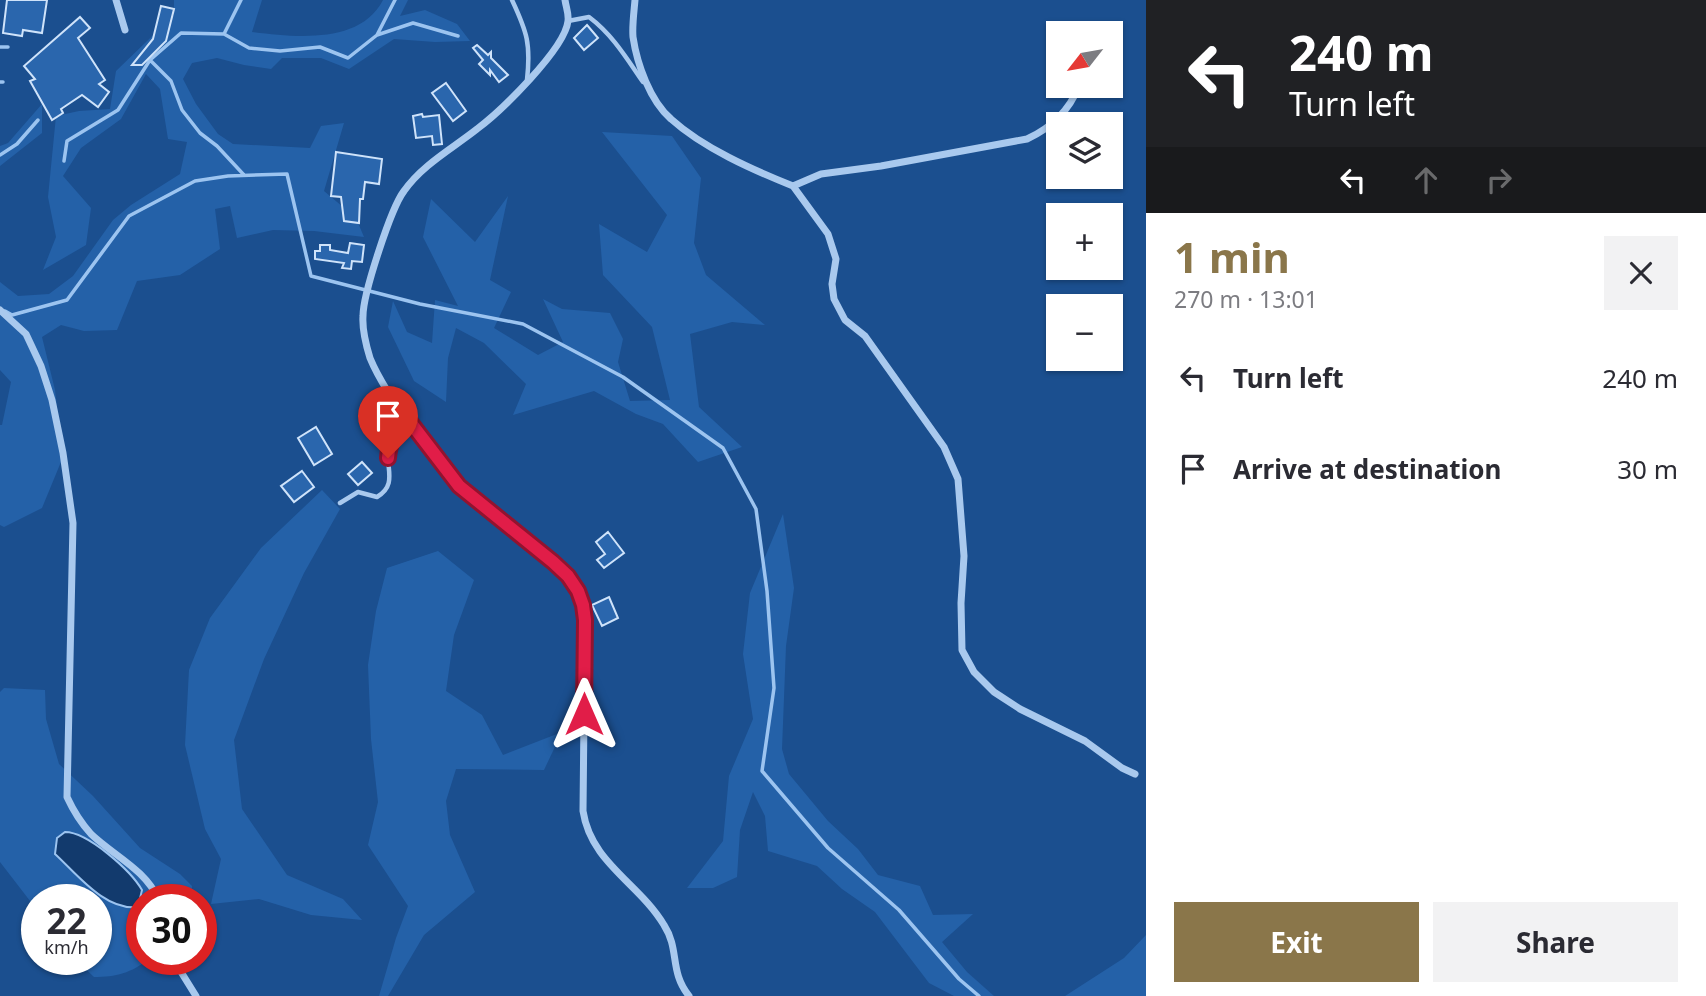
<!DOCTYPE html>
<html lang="en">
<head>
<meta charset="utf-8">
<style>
	body { margin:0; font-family:"Noto Sans",sans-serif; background:#f2f2f3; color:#2b2b33; height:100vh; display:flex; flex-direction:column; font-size:26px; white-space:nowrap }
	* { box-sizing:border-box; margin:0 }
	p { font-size:23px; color:#7c7c81 }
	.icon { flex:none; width:38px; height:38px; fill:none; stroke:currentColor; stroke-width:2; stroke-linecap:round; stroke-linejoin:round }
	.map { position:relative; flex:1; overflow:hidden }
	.side { display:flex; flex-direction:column; background:#fff; width:560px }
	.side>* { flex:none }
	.top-card { background:#202124; color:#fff; overflow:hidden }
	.needle { width:46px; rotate:239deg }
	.fabs { position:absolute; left:1046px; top:21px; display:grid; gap:14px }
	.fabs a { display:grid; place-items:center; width:77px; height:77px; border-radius:0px; background:#fff; box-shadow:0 2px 5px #0004; font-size:35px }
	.speed { position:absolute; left:21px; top:884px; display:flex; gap:14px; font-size:35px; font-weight:700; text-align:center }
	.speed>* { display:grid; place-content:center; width:91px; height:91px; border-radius:50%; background:#fff; box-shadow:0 2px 5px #0004; line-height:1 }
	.speed small { font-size:18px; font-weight:400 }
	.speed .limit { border:10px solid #d22; background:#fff; color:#111 }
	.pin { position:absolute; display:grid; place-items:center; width:60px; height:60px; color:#fff; margin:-72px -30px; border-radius:50% 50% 50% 0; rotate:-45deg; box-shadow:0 0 7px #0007 }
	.pin .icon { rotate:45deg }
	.me { position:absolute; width:77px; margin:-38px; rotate:0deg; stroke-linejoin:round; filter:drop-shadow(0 0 5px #0008) }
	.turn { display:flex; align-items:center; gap:24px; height:147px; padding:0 28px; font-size:32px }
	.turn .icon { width:91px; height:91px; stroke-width:2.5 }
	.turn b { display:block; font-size:49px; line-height:60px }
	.lanes { display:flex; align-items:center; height:66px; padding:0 28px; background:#0003; justify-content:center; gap:35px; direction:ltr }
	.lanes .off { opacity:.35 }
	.round { display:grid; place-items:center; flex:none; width:74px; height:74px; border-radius:0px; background:#f2f2f3 }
	.overview { display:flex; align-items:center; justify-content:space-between; height:119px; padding:0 28px }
	h1 { font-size:42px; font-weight:700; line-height:52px; color:#8a764a }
	.action { display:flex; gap:14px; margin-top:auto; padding:14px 28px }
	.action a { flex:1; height:80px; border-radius:0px; background:#8a764a; color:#fff; font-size:28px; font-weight:700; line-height:80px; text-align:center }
	.action a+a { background:#f2f2f3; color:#2b2b33 }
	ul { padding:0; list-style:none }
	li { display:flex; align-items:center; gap:21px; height:91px; padding:0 28px }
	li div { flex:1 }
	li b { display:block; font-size:26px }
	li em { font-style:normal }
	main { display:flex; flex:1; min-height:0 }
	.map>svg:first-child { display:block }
	.green { fill:#2461a8 }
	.water { fill:#123a6d; stroke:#9cc4f0; stroke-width:2 }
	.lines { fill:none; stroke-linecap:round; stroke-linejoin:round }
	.stream { stroke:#9cc4f0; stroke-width:3.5 }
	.building { fill:#2a66ad; stroke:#cfe3fa; stroke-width:2 }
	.service { stroke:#a9c9ee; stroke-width:4.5 }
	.minor { stroke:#a9c9ee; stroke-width:7 }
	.route-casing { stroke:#92132f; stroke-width:18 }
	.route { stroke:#e11d48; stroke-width:12 }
</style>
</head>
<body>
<main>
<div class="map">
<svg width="1146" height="996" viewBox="0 0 1146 996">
	<rect width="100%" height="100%" fill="#1b4f8f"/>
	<path class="green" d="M174 0H262L252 32C294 37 360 45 383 0H408L400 16 425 10 457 24 470 41 435 42 394 39 349 69 321 58H282L271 69 244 65 217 58 192 63 183 79 196 104 218 134 233 144 310 148 321 126 344 123 324 191 356 218 364 237 314 231 273 230 237 238 230 206 215 209 220 249 180 275 137 281 117 330 84 331 61 325 42 337 55 390 63 457 42 508 4 527 0 525V425H2L11 382 0 370V282L18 296 49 294 73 276 113 220 131 205 180 174 187 142 168 139 160 89 146 74 121 119 81 148 63 176 91 208 86 245 43 270 56 237 48 197 56 116 79 111 110 109 116 71 174 15Z
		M42 104V133L0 166V146L8 143Z
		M602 132 672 136 701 178 694 243 706 275 765 325 732 322 690 334 699 407 742 447 698 462 663 424 636 414 594 391 513 415 526 384 484 343 456 328 448 358 446 402 414 381 388 327 393 301 407 332 432 343 435 300 458 306 423 237 431 199 475 242 508 196 490 280 511 292 494 328 538 355 563 342 543 299 562 309 610 313 623 339 618 362 630 401 670 400 652 327 603 275 599 224 647 252 667 215Z
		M322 490 340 509 304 573 264 659 234 740 242 809 287 875 343 899 362 920 311 915 259 899 211 904 221 859 205 829 185 745 189 670 210 618 261 548Z
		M783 514 794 588 786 646 782 749 789 774 828 821 858 849 878 875 920 886 933 915 973 914 942 942 967 972 994 996H954L929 983 875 912 842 889 817 866 768 851 765 816 753 792 740 830 737 877 713 888H687L723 841 729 776 753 719 743 654 750 593Z
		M438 551 474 580 454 635 446 691 482 715 503 755 562 732 544 770 456 769 446 801 450 835 475 892 424 935 388 996H379L396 938 408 906 368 845 378 802 371 739 368 665 376 611 387 568Z
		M4 688 45 690 46 719 59 764 93 796 140 848 180 874 192 886 191 899 142 900V959H149C131 973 116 977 94 977L75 959H96V900H37V910L0 862V692Z
		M1146 935V996H1065L1124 958Z"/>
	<path class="water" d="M65 832C88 832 131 871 142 890L138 907C105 911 77 874 55 854L57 838Z"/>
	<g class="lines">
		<path class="stream" d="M224 34 241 0
			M377 35 395 0
			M0 47H8
			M0 82H3
			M0 155 17 144 38 120
			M64 161 67 141 118 110 150 60
			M244 175 217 146 200 133 182 110 171 81 150 60 181 33 224 34 249 48 280 51 320 47 348 58 377 35 413 23 458 36
			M5 311 12 315 67 300 129 216 195 181 228 176 287 174 311 276 420 304 523 324 623 377 723 448 756 509 767 591 774 688 762 771 828 848 899 910 959 979 979 996"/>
	</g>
	<path class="building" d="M7 0H47L42 33 23 30 22 36 3 33Z
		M161 6 174 9 166 41 142 65H132L153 39Z
		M80 17 90 28 78 38 105 80 99 84 109 92 98 107 82 95 61 109 63 113 52 120 30 81 35 79 24 66Z
		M587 25 598 38 584 50 574 38Z
		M477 45 488 55 491 52V58L508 75 499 82 490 70V75L479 64 483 60 473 48Z
		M446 83 466 111 453 121 432 93Z
		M422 114 423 117 439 115 442 144 433 145 432 136 416 138 413 116Z
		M336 152 382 159 379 184 365 182 363 199H360L359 223 344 221 341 197 331 196Z
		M350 243 364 245 362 262 352 261 351 269 342 268 344 263 315 259V251H320V245H330V250L348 253Z
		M316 427 332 454 314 465 298 438Z
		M362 462 372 473 358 485 348 474Z
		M302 471 314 487 294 502 281 486Z
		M608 532 624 553 604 568 597 560 605 554 596 542Z
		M609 597 618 618 602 626 592 605Z"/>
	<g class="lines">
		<path class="service" d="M512 0C527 32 531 44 527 80
			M568 21 589 17C613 35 627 59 643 82
			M340 503 358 492 377 497C399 484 384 466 389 446 392 436 400 427 407 418"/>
		<path class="minor" d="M116 0 125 30
			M565 0C566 7 569 14 568 21 565 49 500 112 477 129 453 148 422 165 404 191 391 208 363 294 363 316 362 330 366 345 370 358 386 397 445 475 477 503 516 537 579 563 585 620L583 811C591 863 639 883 664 925 680 950 669 971 689 996
			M635 0C634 12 632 26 633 37 637 64 650 101 671 119 703 148 753 170 793 186L821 174 881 166 1027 139C1051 128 1069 111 1079 86
			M793 186 828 234 836 259 832 284 834 299 845 320 865 336 944 447 958 479 964 556 961 603 962 650 974 672 994 692 1020 709 1085 741 1122 768 1135 774
			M0 310 26 334 41 366 52 400 63 453 73 523 67 797C73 810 81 823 91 834 114 856 145 869 159 900
			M173 959 196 996"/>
	</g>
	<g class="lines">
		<g class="route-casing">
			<path id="route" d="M388 458C389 441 397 431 407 418L459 486 553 562 568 576 578 591 583 605 585 620 584 714"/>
		</g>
		<use href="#route" class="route"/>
	</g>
</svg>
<div class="fabs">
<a><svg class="needle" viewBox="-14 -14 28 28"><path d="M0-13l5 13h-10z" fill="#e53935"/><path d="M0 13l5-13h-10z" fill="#7c7c81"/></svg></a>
<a><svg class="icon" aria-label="layers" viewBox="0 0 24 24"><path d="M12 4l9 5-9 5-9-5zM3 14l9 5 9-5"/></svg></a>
<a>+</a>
<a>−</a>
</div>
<div class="speed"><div>22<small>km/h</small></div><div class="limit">30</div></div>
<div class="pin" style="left:388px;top:458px;background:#d93025"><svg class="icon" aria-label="arrive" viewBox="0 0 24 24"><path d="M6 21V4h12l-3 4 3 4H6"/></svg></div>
<svg class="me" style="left:584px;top:714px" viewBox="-20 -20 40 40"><path d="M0-17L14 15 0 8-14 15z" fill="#e11d48" stroke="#fff" stroke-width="4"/></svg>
</div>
<section class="side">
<div class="top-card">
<div class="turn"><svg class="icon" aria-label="left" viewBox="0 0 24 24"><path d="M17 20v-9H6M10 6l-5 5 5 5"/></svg><div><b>240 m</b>Turn left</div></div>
<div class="lanes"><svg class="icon" aria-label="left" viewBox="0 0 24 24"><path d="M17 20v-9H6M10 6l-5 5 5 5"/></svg><svg class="icon off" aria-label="ahead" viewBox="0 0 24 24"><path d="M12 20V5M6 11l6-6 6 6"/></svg><svg class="icon off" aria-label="right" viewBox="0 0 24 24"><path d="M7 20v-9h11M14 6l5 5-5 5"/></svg></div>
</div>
<div class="overview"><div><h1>1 min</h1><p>270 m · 13:01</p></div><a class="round"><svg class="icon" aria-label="close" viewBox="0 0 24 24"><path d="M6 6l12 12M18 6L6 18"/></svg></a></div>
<ul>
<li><svg class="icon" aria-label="left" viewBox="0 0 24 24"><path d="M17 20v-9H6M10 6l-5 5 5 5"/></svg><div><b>Turn left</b></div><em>240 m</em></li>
<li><svg class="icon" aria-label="arrive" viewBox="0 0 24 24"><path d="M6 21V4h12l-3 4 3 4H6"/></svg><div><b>Arrive at destination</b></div><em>30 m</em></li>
</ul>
<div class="action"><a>Exit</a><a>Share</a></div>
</section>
</main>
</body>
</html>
